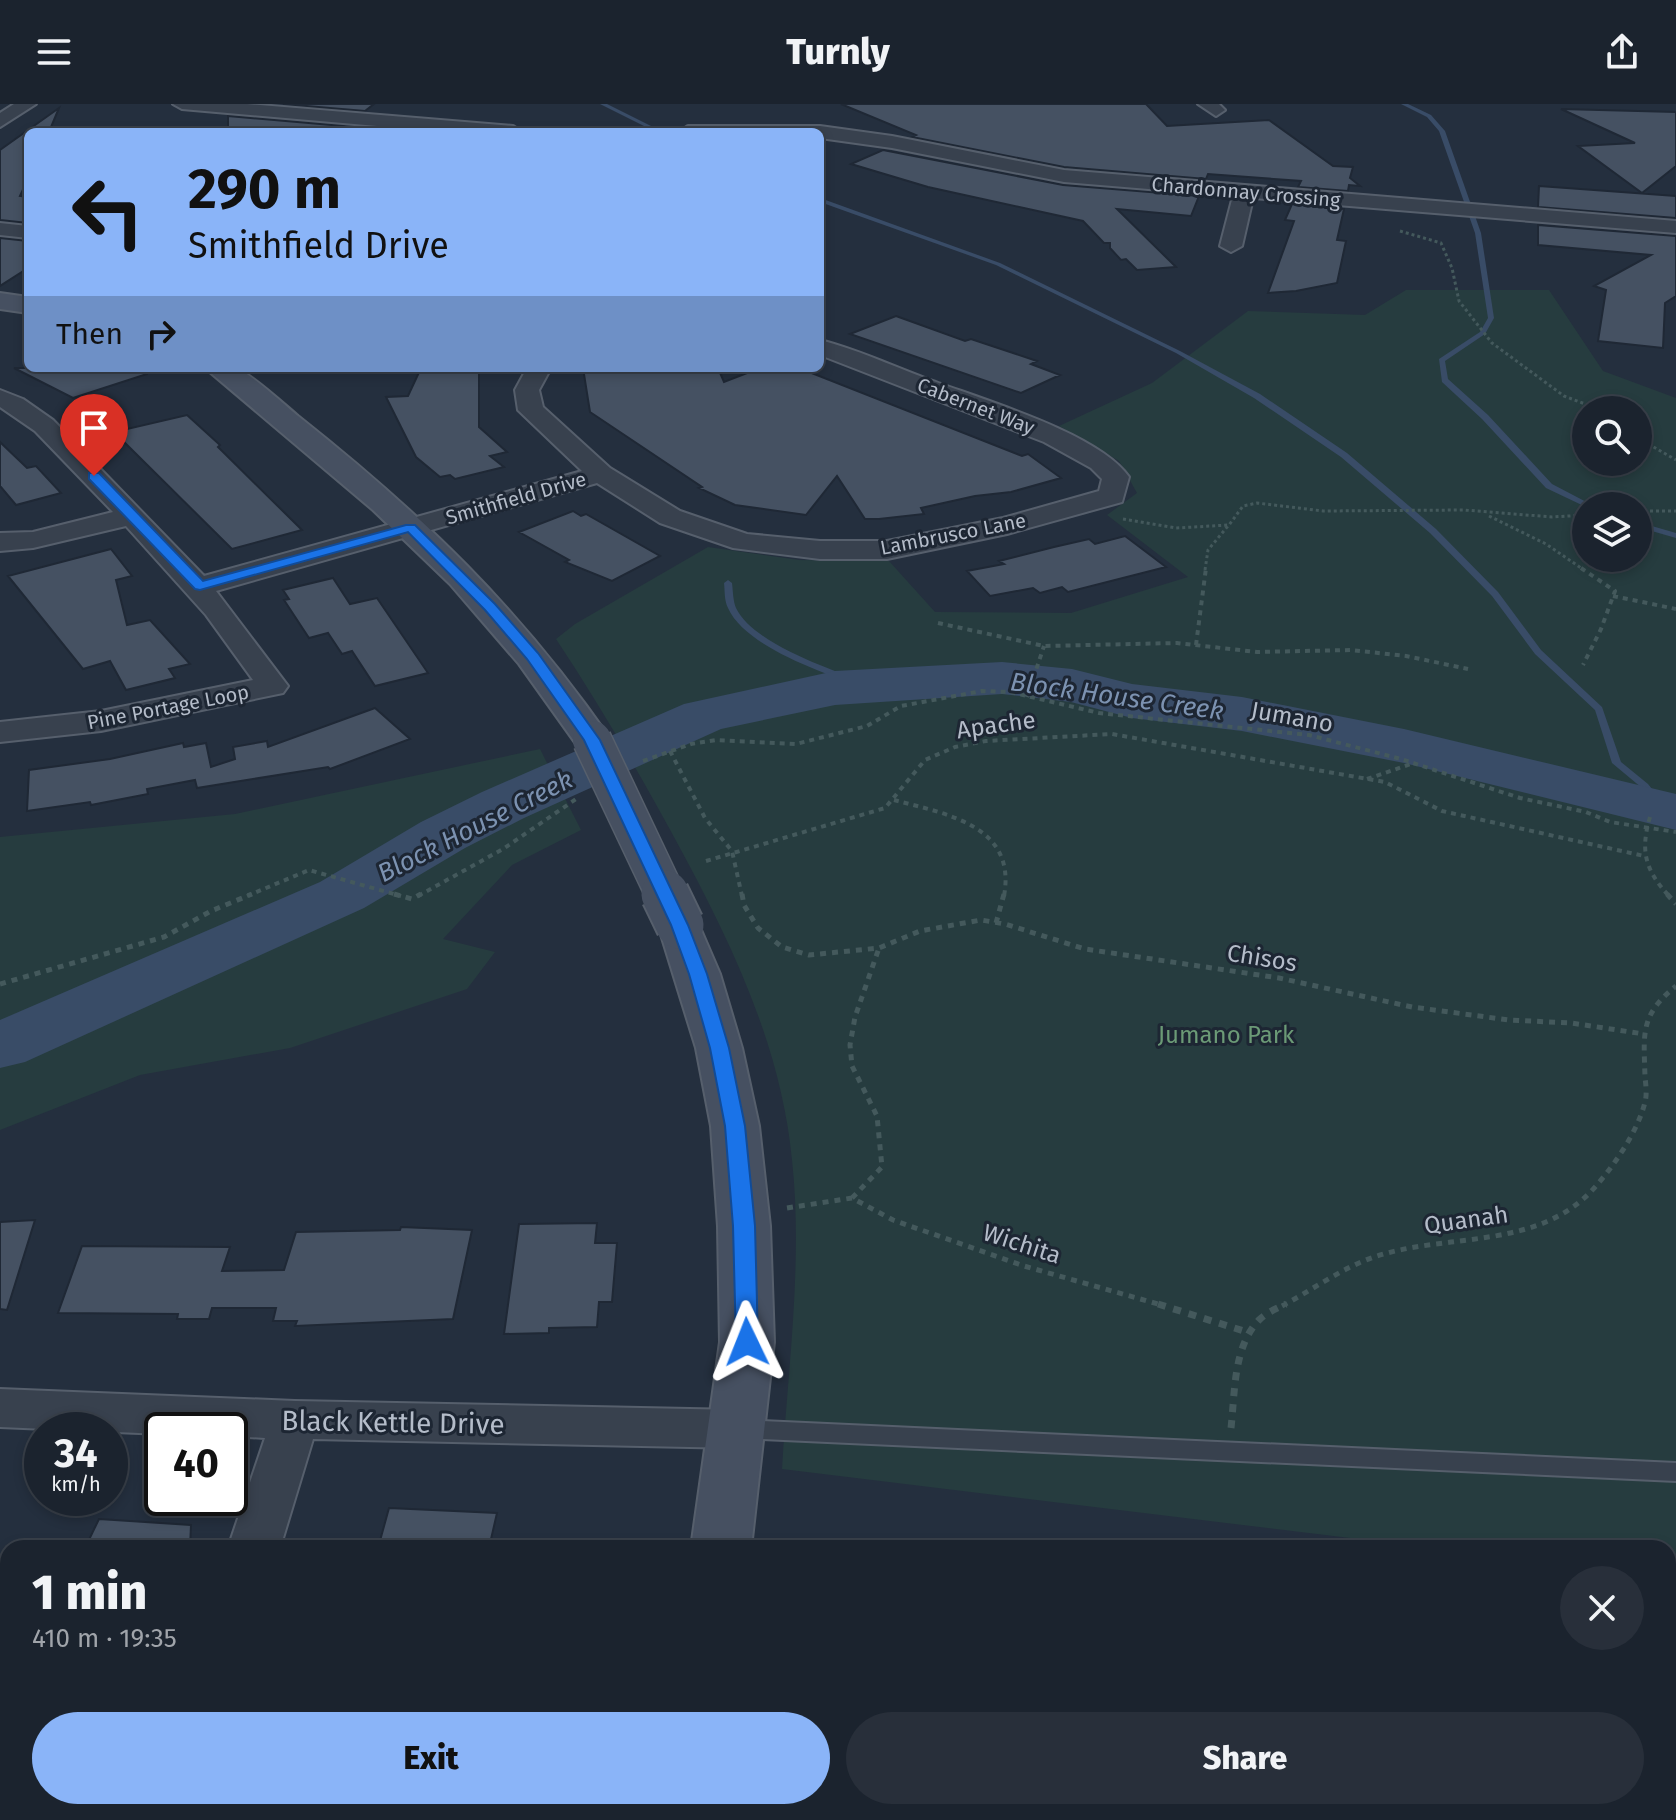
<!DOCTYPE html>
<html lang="en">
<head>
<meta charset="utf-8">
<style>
	body { margin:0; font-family:"Fira Sans",sans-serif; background:#282f3a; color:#f1f3f6; height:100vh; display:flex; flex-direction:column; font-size:30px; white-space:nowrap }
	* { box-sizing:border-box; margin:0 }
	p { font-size:26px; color:#a0a4aa }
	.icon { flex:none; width:44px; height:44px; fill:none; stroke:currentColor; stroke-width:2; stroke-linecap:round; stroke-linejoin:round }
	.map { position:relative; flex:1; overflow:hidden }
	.side { position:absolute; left:0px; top:1436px; width:1676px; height:280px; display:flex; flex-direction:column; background:#1b232e; border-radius:24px 24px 0 0; box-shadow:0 4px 12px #0003,0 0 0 2px #39404a }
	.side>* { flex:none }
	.guide { position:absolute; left:24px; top:24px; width:800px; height:244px; border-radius:12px; box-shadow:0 4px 12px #0003,0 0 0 2px #39404a; background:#8ab4f8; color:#111; overflow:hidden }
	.controls { position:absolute; left:1572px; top:292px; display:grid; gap:16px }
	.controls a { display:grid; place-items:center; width:80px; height:80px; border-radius:50%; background:#1b232e; box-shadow:0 4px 12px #0003,0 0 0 2px #39404a; font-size:40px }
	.speed { position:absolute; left:24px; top:1308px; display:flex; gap:16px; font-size:40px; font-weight:700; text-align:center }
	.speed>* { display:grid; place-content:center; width:104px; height:104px; border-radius:50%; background:#1b232e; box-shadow:0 4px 12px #0003,0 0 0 2px #39404a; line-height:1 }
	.speed small { font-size:20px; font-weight:400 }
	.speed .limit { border:4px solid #111; border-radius:12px; background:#fff; color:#111 }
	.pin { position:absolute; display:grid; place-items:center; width:68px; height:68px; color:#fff; margin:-82px -34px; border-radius:50% 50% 50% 0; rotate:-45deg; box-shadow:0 0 8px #0007 }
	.pin .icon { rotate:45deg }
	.me { position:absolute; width:88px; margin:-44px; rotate:358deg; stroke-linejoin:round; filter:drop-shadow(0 0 6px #0008) }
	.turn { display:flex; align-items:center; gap:28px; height:168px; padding:0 32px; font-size:36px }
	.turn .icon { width:104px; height:104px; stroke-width:2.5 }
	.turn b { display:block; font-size:56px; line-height:68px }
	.then { display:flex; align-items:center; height:76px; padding:0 32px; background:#0003; gap:16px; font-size:30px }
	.round { display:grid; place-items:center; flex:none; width:84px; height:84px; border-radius:42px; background:#282f3a }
	.overview { display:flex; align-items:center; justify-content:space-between; height:136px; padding:0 32px }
	h1 { font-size:48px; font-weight:800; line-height:60px }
	.primary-button { display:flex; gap:16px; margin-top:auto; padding:16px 32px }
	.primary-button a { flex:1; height:92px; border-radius:48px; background:#8ab4f8; color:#111; font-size:32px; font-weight:800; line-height:92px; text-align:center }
	.primary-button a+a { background:#282f3a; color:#f1f3f6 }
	header { display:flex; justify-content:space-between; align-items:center; height:104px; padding:0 32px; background:#1b232e; font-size:36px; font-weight:800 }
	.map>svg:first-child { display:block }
	.green { fill:#263c3f; fill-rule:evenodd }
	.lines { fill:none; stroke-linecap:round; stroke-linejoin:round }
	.stream { fill:#394c67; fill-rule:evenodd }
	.river { fill:#394c67; fill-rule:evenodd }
	.building { fill:#455162; stroke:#1f2835; stroke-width:2 }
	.lane-casing { stroke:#565f6c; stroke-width:4 }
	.street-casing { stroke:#565f6c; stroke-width:4 }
	.secondary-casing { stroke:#565f6c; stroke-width:4 }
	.path-far3 { stroke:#44595c; stroke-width:3; stroke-dasharray:3 3; stroke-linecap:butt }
	.path-far2 { stroke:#44595c; stroke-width:4; stroke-dasharray:5 5; stroke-linecap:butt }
	.path-far1 { stroke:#44595c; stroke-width:5; stroke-dasharray:6 6; stroke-linecap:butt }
	.path { stroke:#44595c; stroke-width:7; stroke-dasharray:8 8; stroke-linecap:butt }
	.lane { fill:#38414e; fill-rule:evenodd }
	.street { fill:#38414e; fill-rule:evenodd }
	.secondary { fill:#465061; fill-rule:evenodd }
	.secondary-bridge-far1-casing { stroke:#565f6c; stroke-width:41; stroke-linecap:butt }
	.secondary-bridge-casing { stroke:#565f6c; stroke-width:51; stroke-linecap:butt }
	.secondary-bridge-far1 { stroke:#465061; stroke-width:38 }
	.secondary-bridge { stroke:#465061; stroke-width:47 }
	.route { fill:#1a73e8; stroke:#114b97; stroke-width:2 }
	.labels { text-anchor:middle; stroke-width:6; stroke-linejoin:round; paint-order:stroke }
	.far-street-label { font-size:20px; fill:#b4bcc9; stroke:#1d2633 }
	.street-label { font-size:24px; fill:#b4bcc9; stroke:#1d2633 }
	.park-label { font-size:24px; fill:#6b9a76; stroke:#1d2633 }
	.water-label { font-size:26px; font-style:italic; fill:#7c92b1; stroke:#1d2633 }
	.near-street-label { font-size:28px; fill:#b4bcc9; stroke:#1d2633 }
</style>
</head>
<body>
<header><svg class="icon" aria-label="menu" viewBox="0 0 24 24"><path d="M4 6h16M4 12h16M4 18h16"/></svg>Turnly<svg class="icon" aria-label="share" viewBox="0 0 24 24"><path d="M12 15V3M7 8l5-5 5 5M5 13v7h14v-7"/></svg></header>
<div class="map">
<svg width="1676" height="1716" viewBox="0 0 1676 1716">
	<rect width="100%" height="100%" fill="#242f3e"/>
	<path class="green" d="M1406 186H1549L1603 267 1676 294V1474L1668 1473V1444H1432L782 1365C788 1263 803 1157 792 1056 781 940 729 834 674 733 637 665 599 600 556 535L575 520 708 443 799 456 889 457 935 508 1071 509 1188 473 1107 411 1137 389 1119 357 1059 322 1152 279 1248 207 1365 211ZM1586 306H1638V358H1586ZM1586 402H1638V454H1586Z
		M540 645 581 726 512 761 443 835 495 848 467 885 290 944 140 971 0 1026V733L235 710Z"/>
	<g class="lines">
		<path class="stream" d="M600 0H607L663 28H656Z
			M1401 0H1408L1431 11 1445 27 1481 129 1494 214 1485 230 1445 257 1448 275 1488 311 1552 380 1594 402 1586 403 1546 384 1482 315 1442 278 1439 255 1480 228 1488 214 1475 129 1439 27 1427 13Z
			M820 94 1000 159 1180 247 1260 290 1347 349 1436 425 1498 488 1541 546 1602 603 1621 658 1648 680 1668 705 1667 707H1659L1642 684 1612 659 1595 606 1535 550 1492 492 1430 429 1341 353 1254 294 1176 249 996 161 820 98Z
			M1638 418 1676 429V434L1638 423Z
			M728 476 732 479C733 487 733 497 736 504 753 540 836 568 872 580V584H866C827 570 746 544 728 504 724 496 725 487 724 479Z"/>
		<path class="river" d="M1002 558 1072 565 1132 580 1242 593 1404 625 1676 690V726L1404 659 1242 627 1132 614 1071 598 1002 590 835 601 721 625 524 714 465 744 364 804 25 958 0 964V916L320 778 421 718 482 688 684 600 835 567Z"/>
	</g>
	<path class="building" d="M283 0H374L365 7Z
		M841 0H1146L1167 22 1269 16 1333 62 1353 63 1350 74 1360 82 1349 81 1348 87 1298 83 1301 77 1208 70 1206 75 1064 63 912 33 916 31Z
		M59 4 49 28H28V75L20 92 28 93V119L0 116V46Z
		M1561 5 1676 8V62L1642 89 1578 42 1635 39Z
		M228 12 343 22 334 28H228Z
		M883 46 1063 81 1199 92 1191 112 1117 105 1176 163 1137 166 1126 155 1121 156 1110 144V139H1104L1083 117 928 83 851 60Z
		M1539 82 1676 92V114L1538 103Z
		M1292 100 1344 105 1337 136 1346 137 1337 179 1296 187 1268 189 1294 117 1285 116Z
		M1538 121 1676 132V192L1665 199 1663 244 1598 237 1606 186 1594 182 1651 151 1538 141Z
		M0 134 28 137V164L0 182Z
		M896 212 965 237 971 235 1037 257 1031 260 1060 271 1021 289 850 230Z
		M14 264H147V270L73 294Z
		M421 264H479V323L507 348 490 352 504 363 455 375 450 371 440 373 416 353 386 293 408 292Z
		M583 264H718L724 278 760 264H799L1022 352 1028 350 1061 374 1011 388 975 392 921 404 924 410 879 415H865L837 372 806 411 735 401 699 384 702 383 590 308Z
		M187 311 220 341 218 343 302 426 232 445 114 328Z
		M0 338 27 364 36 362 61 389 16 401 0 382Z
		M573 407 581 412 586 410 660 452 612 477 565 458 569 456 519 428Z
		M1125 432 1166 463 1068 488 1062 483 1040 489 1033 484 990 492 967 467 1004 460 999 457 1054 443 1089 435 1095 440Z
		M111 445 132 472 116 476 127 521 150 516 190 560 169 565 175 574 126 586 110 557 83 565 8 472Z
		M333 474 350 500 377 494 428 569 375 582 352 547 342 550 328 529 309 534 284 496 289 495 283 486Z
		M375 604 410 635 330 665 328 663 197 684 195 676 147 685 148 690 91 701 90 698 27 707 29 666 110 655 183 639 184 643 206 639 211 663 235 655 233 643 267 637 268 643Z
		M35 1116 7 1206 0 1205V1118Z
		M597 1119 595 1139H617L612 1198H599L597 1223 549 1224V1229L504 1230 519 1120Z
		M401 1123 472 1126 453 1215 295 1222 297 1217H273L276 1204H212L209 1215H177L178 1210 58 1209 82 1142 230 1143 222 1167 284 1166 296 1128 400 1126Z
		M389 1404 497 1409 489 1444H378Z
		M99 1415 191 1421 190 1444H85Z"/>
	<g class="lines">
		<g class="lane-casing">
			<path id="lane" d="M741 1316 1676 1359V1377L741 1334 733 1331 729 1325 733 1319Z"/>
		</g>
		<g class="street-casing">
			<path id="street" d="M14 0H36L0 23V9Z
				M173 0H247L513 22 522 28H446L182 5Z
				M1198 0H1219L1225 6 1216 12Z
				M688 22H820L892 32 1064 66 1676 117V129L1253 94 1242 142 1231 148 1220 142 1233 92 1064 78 892 44 820 34V28H679Z
				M0 119 28 122V134L0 131Z
				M820 236C856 245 890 261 925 274 977 294 1098 328 1129 373L1122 398 1007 430 887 455H820L733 444 660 419 597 379 216 487 288 582 283 589 101 627 0 638V618L101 607 253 576 206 511 126 422 33 444 0 447V429L33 428 113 408 35 327 0 303V286L23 295 53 316 204 472 582 367 518 306 515 286 527 264H551L539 286 543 303 610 364 680 407 747 430 820 437H887L1003 414 1099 387 1102 375 1091 364 1044 338 820 251Z
				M0 1285 295 1297 738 1306 755 1311 762 1325 755 1339 738 1344 313 1335 280 1444H228L265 1334 230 1332V1326H162V1330L0 1323Z
				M125 1708H183L180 1716H122Z"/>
		</g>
		<g class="secondary-casing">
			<path id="secondary" d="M0 189 28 193V209L0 205Z
				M205 264C214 264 227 262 235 264 248 267 286 302 298 312 423 411 520 505 611 636L605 644 592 647 579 644 519 560 450 480 373 406Z
				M680 808 695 812 720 870 742 944 759 1022 770 1122 774 1238 751 1444H691L720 1238 718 1122 711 1022 696 944 658 821 665 812Z
				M630 1708H696L693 1716H627Z"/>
		</g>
		<path class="path-far3" d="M1400 127 1441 139 1452 164 1459 197 1492 239 1564 292 1601 306
			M1638 334 1676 356
			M1638 407H1676
			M1489 412 1546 440 1584 466
			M1123 415 1176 424 1229 421 1243 402 1257 399 1323 407 1464 406 1552 413 1586 411
			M1205 466 1208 446 1228 422"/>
		<path class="path-far2" d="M1581 464 1615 487 1601 525 1583 561
			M1613 492 1676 505
			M938 519 1044 542 1177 539 1257 548 1351 546 1406 552 1468 565
			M1196 541 1206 464
			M1027 593 1044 542
			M670 647 705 714 732 747 742 792
			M643 657 691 640 716 636 796 640 867 622 901 602 982 587 1010 588 1099 609 1309 631 1401 655 1520 694 1586 708 1610 718 1676 728
			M1367 675 1411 660
			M894 696C946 710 1017 721 1004 792
			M1650 713C1640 747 1645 766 1669 792
			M706 757 885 704 925 656 955 643 986 637 1112 630 1385 678 1442 707 1644 752
			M247 792 309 766 401 792
			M418 792 503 745 579 693"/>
		<path class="path-far1" d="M394 790 412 795 421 790
			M742 790 744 801 758 824 782 843 809 851 879 844 920 827 981 816 1005 820 1085 845 1279 874 1412 903 1509 916 1571 919 1644 930
			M1667 790 1676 800
			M996 819 1004 790
			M0 880 164 833 211 807 252 790
			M852 1094 882 1063 877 1012 852 962 850 941 855 913 879 844
			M787 1104 852 1094 893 1116 1024 1162 1165 1202
			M1282 1202C1312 1186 1342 1164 1374 1153 1448 1128 1540 1147 1596 1082 1615 1060 1638 1027 1645 998 1647 991 1646 981 1645 974 1644 930 1639 912 1676 882"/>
		<path class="path" d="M1158 1200 1247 1228
			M1231 1324C1235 1289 1233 1243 1259 1216 1266 1209 1277 1204 1286 1200"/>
		<use href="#lane" class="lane"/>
		<use href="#street" class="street"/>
		<use href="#secondary" class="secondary"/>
		<g class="secondary-bridge-far1-casing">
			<path id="secondary-bridge-far1" d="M592 636 666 792"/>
		</g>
		<g class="secondary-bridge-casing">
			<path id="secondary-bridge" d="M665 790 680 821"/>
		</g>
		<use href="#secondary-bridge-far1" class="secondary-bridge-far1"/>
		<use href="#secondary-bridge" class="secondary-bridge"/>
	</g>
	<path class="route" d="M89 369H99L203 477 406 421H415L495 500 538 549 600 636 688 821 707 870 729 944 745 1022 755 1122 758 1238 755 1244 747 1247 739 1244 736 1238 733 1122 725 1022 710 944 689 870 671 821 584 636 527 555 485 506 408 428 200 486 195 485 89 375Z"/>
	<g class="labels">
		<g class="far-street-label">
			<text transform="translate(1246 88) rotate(5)" y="7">Chardonnay Crossing</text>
			<text transform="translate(976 302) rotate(21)" y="7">Cabernet Way</text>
			<text transform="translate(516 394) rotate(-16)" y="7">Smithfield Drive</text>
			<text transform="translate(953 430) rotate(-11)" y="7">Lambrusco Lane</text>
			<text transform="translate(168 603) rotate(-11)" y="7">Pine Portage Loop</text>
		</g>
		<g class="street-label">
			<text transform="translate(1292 613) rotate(10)" y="8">Jumano</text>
			<text transform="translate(996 621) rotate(-8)" y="8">Apache</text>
			<text transform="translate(1262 854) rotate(9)" y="8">Chisos</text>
			<text transform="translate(1466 1116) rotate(-8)" y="8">Quanah</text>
			<text transform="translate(1022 1140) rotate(18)" y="8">Wichita</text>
		</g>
		<g class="park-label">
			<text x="1226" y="939">Jumano Park</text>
		</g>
		<g class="water-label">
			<text transform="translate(1117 592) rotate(8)" y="9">Block House Creek</text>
			<text transform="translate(475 722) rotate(-27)" y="9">Block House Creek</text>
		</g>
		<g class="near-street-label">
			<text transform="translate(393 1318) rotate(1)" y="10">Black Kettle Drive</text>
		</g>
	</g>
</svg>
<div class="controls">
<a><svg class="icon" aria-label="search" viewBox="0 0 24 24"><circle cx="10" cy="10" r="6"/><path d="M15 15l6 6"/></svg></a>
<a><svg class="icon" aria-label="layers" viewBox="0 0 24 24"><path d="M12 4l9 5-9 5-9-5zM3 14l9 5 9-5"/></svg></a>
</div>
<div class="speed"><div>34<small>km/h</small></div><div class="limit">40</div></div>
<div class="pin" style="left:94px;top:372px;background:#d93025"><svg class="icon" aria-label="arrive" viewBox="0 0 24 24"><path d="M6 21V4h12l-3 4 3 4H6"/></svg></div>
<svg class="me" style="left:747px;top:1238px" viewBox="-20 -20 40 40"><path d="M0-17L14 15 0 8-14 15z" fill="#1a73e8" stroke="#fff" stroke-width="4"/></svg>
<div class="guide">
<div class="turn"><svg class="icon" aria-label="left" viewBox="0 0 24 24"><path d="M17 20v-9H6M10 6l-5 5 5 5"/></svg><div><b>290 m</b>Smithfield Drive</div></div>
<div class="then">Then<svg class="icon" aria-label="right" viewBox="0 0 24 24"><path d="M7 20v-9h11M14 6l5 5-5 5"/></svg></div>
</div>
<section class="side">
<div class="overview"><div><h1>1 min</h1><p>410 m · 19:35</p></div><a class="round"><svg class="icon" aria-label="close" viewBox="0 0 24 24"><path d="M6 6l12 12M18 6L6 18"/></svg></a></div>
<div class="primary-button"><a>Exit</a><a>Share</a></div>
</section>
</div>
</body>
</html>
